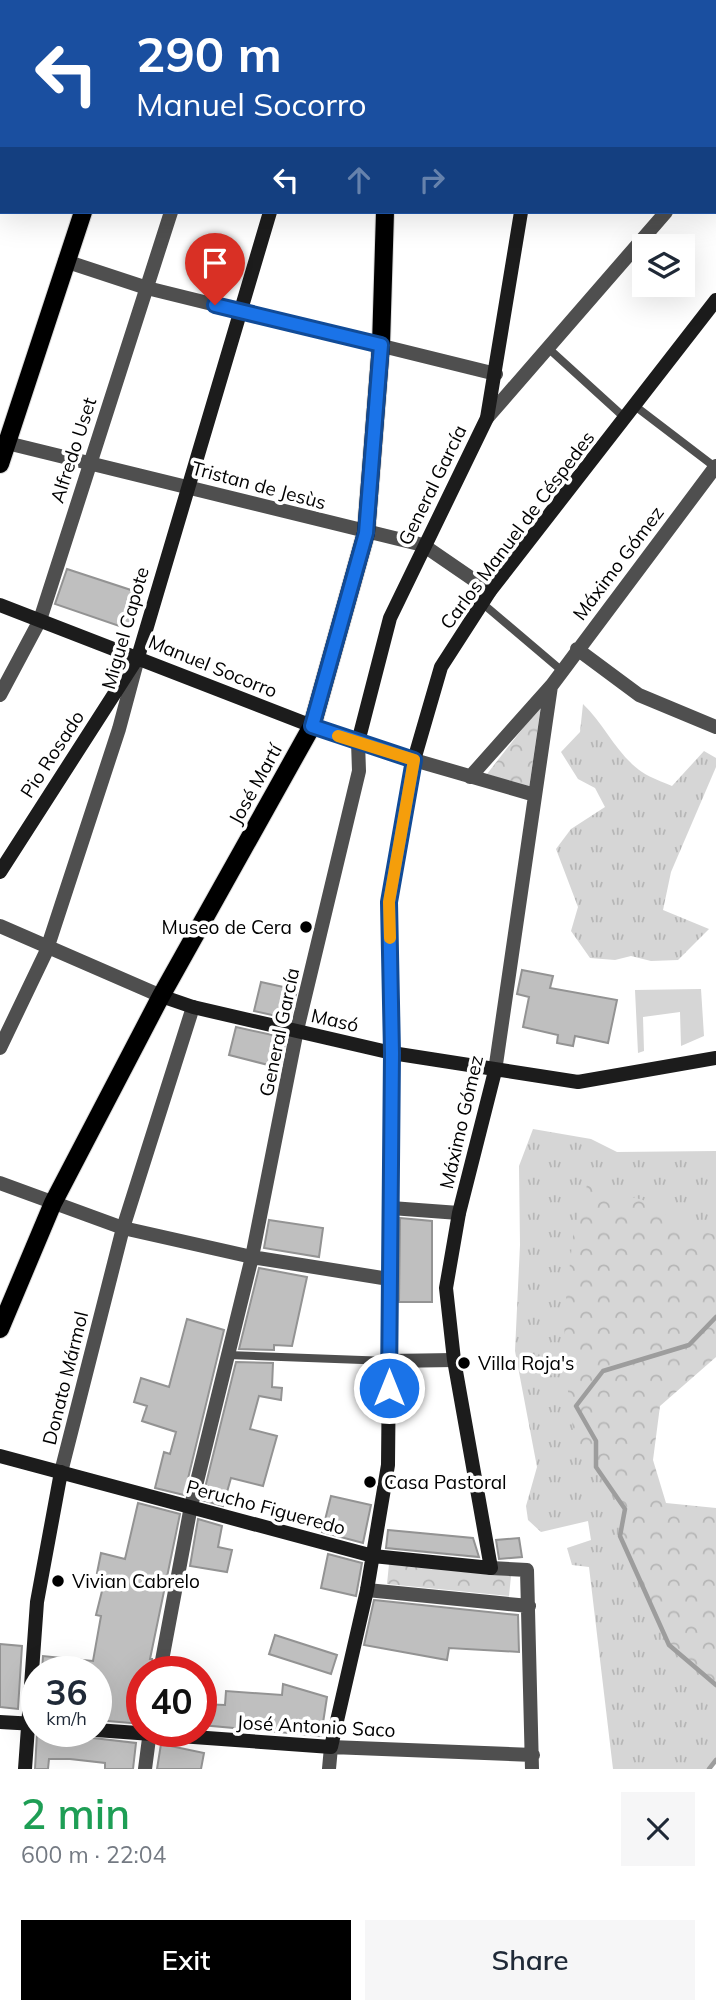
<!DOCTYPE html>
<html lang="en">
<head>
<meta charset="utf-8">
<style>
	body { margin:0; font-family:Mulish,sans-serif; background:#f6f6f7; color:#1f2937; height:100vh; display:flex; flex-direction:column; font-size:26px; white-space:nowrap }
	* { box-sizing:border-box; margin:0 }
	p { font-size:23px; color:#747a83 }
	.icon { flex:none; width:38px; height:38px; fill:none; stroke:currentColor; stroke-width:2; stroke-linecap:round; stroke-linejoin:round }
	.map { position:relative; height:1769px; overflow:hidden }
	.panel { display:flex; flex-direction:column; background:#fff; flex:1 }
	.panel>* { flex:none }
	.banner { position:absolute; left:0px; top:0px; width:718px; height:214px; box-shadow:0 7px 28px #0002; background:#1a4fa0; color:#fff; overflow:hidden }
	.buttons { position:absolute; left:632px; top:234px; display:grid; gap:14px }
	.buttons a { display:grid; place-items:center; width:63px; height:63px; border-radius:0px; background:#fff; box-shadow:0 7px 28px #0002; font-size:35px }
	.speed { position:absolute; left:21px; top:1656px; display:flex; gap:14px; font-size:35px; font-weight:700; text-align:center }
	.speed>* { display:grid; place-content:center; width:91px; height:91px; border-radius:50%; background:#fff; box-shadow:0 7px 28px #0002; line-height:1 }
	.speed small { font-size:18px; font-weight:400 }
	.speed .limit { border:10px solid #d22; background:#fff; color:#111 }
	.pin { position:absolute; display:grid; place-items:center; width:60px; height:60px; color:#fff; margin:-72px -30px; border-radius:50% 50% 50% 0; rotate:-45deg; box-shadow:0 0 7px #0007 }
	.pin .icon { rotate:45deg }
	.me { position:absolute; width:77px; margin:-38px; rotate:0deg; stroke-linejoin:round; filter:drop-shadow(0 0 5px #0008) }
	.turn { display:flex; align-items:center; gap:24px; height:147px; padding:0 21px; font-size:32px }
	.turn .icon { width:91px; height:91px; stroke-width:2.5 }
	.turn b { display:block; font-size:49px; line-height:60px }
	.lanes { display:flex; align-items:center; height:66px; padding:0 21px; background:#0003; justify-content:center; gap:35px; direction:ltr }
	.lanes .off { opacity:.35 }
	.round { display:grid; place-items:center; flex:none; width:74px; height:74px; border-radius:0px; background:#f6f6f7 }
	.headline { display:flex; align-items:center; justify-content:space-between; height:119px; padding:0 21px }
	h1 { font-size:42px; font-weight:600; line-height:52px; color:#1e9e55 }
	.action { display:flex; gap:14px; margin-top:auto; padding:14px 21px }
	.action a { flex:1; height:80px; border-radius:0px; background:#000; color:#fff; font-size:28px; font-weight:600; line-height:80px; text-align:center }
	.action a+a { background:#f6f6f7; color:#1f2937 }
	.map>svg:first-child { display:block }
	.grass { fill:url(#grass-tufts) }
	.forest { fill:url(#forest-crowns) }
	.garden { fill:#d6d6d6 }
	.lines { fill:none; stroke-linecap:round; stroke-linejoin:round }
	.stream { stroke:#9d9d9d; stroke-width:4.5 }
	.building { fill:#bfbfbf; stroke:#939393; stroke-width:2 }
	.primary-casing { stroke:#dbdbdb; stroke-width:20 }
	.lane { stroke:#4f4f4f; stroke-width:8 }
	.street { stroke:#4f4f4f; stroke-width:14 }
	.secondary { stroke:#1c1c1c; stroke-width:14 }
	.primary { stroke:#000; stroke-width:18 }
	.route-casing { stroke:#114b97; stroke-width:18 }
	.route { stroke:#1a73e8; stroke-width:12 }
	.slow { stroke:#f59e0b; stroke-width:12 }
	.poi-dot { fill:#000; stroke:#fff; stroke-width:2.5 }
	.labels { text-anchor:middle; stroke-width:7; stroke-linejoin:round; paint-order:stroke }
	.street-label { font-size:19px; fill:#000; stroke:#fff }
	.poi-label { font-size:19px; fill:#000; stroke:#fff; text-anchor:start }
</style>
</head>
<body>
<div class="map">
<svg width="716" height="1769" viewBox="0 0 716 1769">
	<defs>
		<pattern id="grass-tufts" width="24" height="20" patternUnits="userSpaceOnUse" patternTransform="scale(1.75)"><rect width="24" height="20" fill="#d6d6d6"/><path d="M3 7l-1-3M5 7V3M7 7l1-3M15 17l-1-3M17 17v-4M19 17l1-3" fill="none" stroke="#b6b6b6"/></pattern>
		<pattern id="forest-crowns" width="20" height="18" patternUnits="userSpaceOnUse" patternTransform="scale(1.75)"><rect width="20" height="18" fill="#d6d6d6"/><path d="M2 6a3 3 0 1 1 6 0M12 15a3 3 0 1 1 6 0" fill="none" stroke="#b6b6b6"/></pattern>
	</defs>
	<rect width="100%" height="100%" fill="#fff"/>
	<path class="grass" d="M583 704C605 725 617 755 642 772 651 778 663 782 672 786L704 751 716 758V767L671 872 663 910 709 929 678 960 651 961 631 956 615 960 590 958 571 931 578 907 556 849 571 829 605 807 595 788 578 779 561 752 580 732Z
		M533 1129 591 1139 617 1152 716 1151V1317L603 1371 625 1509 621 1537 669 1645 716 1685V1760L709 1769H613L589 1567 572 1565 567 1548 591 1540 588 1521 541 1532 528 1520 526 1506 537 1467 515 1351 520 1245 519 1166Z"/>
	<path class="forest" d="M541 705 529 788 487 774Z
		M587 1185 643 1200 688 1228 716 1235V1357L660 1406 653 1460 666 1503 716 1508V1685L669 1645 620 1536 625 1509 575 1445 566 1376 564 1317 573 1236Z
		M389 1564 511 1576 509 1596 387 1584Z"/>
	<path class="garden" d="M701 989 704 1036 681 1046 680 1012 643 1017 644 1051 638 1053 635 990Z"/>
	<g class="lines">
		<path class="stream" d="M716 1317 689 1345 603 1371 576 1406 596 1441V1467L625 1509 620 1536 669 1645 716 1685
			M709 1769 716 1760"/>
	</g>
	<path class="building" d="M67 569 140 593 128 629 55 604Z
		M522 970 553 976 550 988 617 1000 608 1043 575 1036 573 1046 557 1043 558 1035 523 1027 529 997 517 994Z
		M261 982 297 990 290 1019 254 1011Z
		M236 1027 286 1038 280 1068 229 1055Z
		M400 1218 432 1221V1302H399Z
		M269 1220 323 1228 319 1257 264 1248Z
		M259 1268 307 1277 292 1346 274 1345V1350L239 1349Z
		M187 1319 224 1330 184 1495 155 1488 164 1452 170 1454 176 1432 142 1421 147 1406 134 1402 141 1378 169 1387Z
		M236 1362 273 1363 272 1387 282 1388 281 1400 259 1396 250 1429 277 1436 263 1486 231 1478 223 1506 202 1500Z
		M331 1496 371 1505 363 1543 322 1532Z
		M138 1503 180 1514 150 1659H152L151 1671H142V1724L96 1720V1671H42L43 1656 93 1661 101 1616 96 1615 106 1575 97 1573 101 1553 125 1559Z
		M198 1519 222 1526 218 1547 232 1550 227 1572 190 1566Z
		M388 1530 473 1538 479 1557 386 1548Z
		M519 1538 522 1557 499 1559 496 1540Z
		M328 1554 362 1563 356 1596 321 1588Z
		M374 1600 518 1615 519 1652 449 1648 447 1660 364 1645Z
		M275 1635 337 1655 331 1674 269 1654Z
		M0 1644 22 1646 18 1709 0 1707Z
		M171 1662 186 1664V1671H170Z
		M283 1684 327 1697 321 1736 201 1725V1704L225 1705 226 1691 282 1695Z
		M41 1732 136 1743 133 1769H105V1763L70 1759H49L48 1769H35L37 1733Z
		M161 1744 204 1753 201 1769H157Z"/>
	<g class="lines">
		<g class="primary-casing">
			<path id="primary" d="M371 0 376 2
				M160 2V0
				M335 2V0
				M392 2 393 0
				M0 464 83 212
				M0 1329 53 1203 161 996 312 726 366 533 381 345 385 212"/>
		</g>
		<path class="lane" d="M548 348 625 418
			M635 406 715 467
			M482 603 561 670
			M228 1355 389 1361"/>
		<path class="street" d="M237 2 238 0
			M466 2V0
			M65 261 147 288 496 374
			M487 418 666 212
			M7 443 423 545 490 591
			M577 649 639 695 716 727
			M0 695 40 620 171 212
			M414 760 535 795
			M470 777 552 685 716 466
			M0 926 161 996
			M0 1048 46 952 119 729 137 662
			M495 1071 551 686
			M0 1183 123 1228 252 1257 389 1279
			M391 1208 459 1213
			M389 1361 454 1360
			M61 1472 123 1228 193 1007
			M491 1568 527 1570 532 1769
			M367 1590 529 1606
			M160 1671 191 1506 252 1257 297 1030 359 771 358 742
			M145 1769 150 1731
			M329 1769 331 1747 533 1755"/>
		<path class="secondary" d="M554 2V0
			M0 605 312 726 414 760
			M358 742 390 618 487 418 521 212
			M0 872 138 657 270 212
			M161 996 193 1007 392 1053 578 1082 716 1058
			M0 1456 373 1556 491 1568 454 1360 446 1288 459 1213 495 1071
			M0 1722 35 1724
			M96 1730 331 1747 367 1590 388 1465 392 1053 389 902 414 760 441 667 490 591 716 300
			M25 1769 37 1602 61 1472"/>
		<use href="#primary" class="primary"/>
	</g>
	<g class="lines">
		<g class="route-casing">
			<path id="route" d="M215 305 381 345 366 533 312 726 414 760 389 902 392 1053 389 1388"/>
		</g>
		<use href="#route" class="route"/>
		<path class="slow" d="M338 736 414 760 389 902 390 938"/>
	</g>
	<g class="poi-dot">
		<circle cx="306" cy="927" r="7"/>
		<circle cx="464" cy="1363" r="7"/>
		<circle cx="370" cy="1482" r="7"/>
		<circle cx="58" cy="1581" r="7"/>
	</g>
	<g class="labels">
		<g class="street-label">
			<text transform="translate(73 450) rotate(-72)" y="7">Alfredo Uset</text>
			<text transform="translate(259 485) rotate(15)" y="7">Tristan de Jesùs</text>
			<text transform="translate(432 485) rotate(-64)" y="7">General García</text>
			<text transform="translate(517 530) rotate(-53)" y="7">Carlos Manuel de Céspedes</text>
			<text transform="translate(618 563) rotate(-53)" y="7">Máximo Gómez</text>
			<text transform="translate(125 628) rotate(-74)" y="7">Miguel Capote</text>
			<text transform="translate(213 666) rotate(22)" y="7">Manuel Socorro</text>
			<text transform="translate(52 754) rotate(-57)" y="7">Pio Rosado</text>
			<text transform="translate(255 784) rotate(-61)" y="7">José Martí</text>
			<text transform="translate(335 1020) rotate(13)" y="7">Masó</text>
			<text transform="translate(279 1032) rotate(-78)" y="7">General García</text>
			<text transform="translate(461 1122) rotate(-77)" y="7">Máximo Gómez</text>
			<text transform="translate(65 1378) rotate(-76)" y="7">Donato Mármol</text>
			<text transform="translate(266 1507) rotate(15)" y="7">Perucho Figueredo</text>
			<text transform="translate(316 1726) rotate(3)" y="7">José Antonio Saco</text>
		</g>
		<g class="poi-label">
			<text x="292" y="934" text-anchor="end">Museo de Cera</text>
			<text x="478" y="1370">Villa Roja's</text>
			<text x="384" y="1489">Casa Pastoral</text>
			<text x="72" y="1588">Vivian Cabrelo</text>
		</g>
	</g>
</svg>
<div class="buttons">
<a><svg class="icon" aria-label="layers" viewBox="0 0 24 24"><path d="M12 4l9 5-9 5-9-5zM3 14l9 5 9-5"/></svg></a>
</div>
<div class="speed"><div>36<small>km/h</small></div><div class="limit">40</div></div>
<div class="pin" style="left:215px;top:305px;background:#d93025"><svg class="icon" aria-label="arrive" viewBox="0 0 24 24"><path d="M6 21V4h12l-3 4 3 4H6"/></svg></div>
<svg class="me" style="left:389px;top:1388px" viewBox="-20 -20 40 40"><circle r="17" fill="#1a73e8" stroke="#fff" stroke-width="3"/><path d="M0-11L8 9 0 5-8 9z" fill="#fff"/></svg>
<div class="banner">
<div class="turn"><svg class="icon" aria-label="left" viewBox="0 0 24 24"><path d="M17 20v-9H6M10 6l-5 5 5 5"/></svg><div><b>290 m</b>Manuel Socorro</div></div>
<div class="lanes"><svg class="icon" aria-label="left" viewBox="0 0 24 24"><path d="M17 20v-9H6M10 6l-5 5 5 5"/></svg><svg class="icon off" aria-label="ahead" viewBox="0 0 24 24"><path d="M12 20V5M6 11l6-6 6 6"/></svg><svg class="icon off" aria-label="right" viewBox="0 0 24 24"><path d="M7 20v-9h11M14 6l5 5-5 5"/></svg></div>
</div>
</div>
<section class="panel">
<div class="headline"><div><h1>2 min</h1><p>600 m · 22:04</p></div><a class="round"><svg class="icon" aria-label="close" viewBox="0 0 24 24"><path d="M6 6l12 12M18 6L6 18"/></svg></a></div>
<div class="action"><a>Exit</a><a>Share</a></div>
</section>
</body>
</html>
